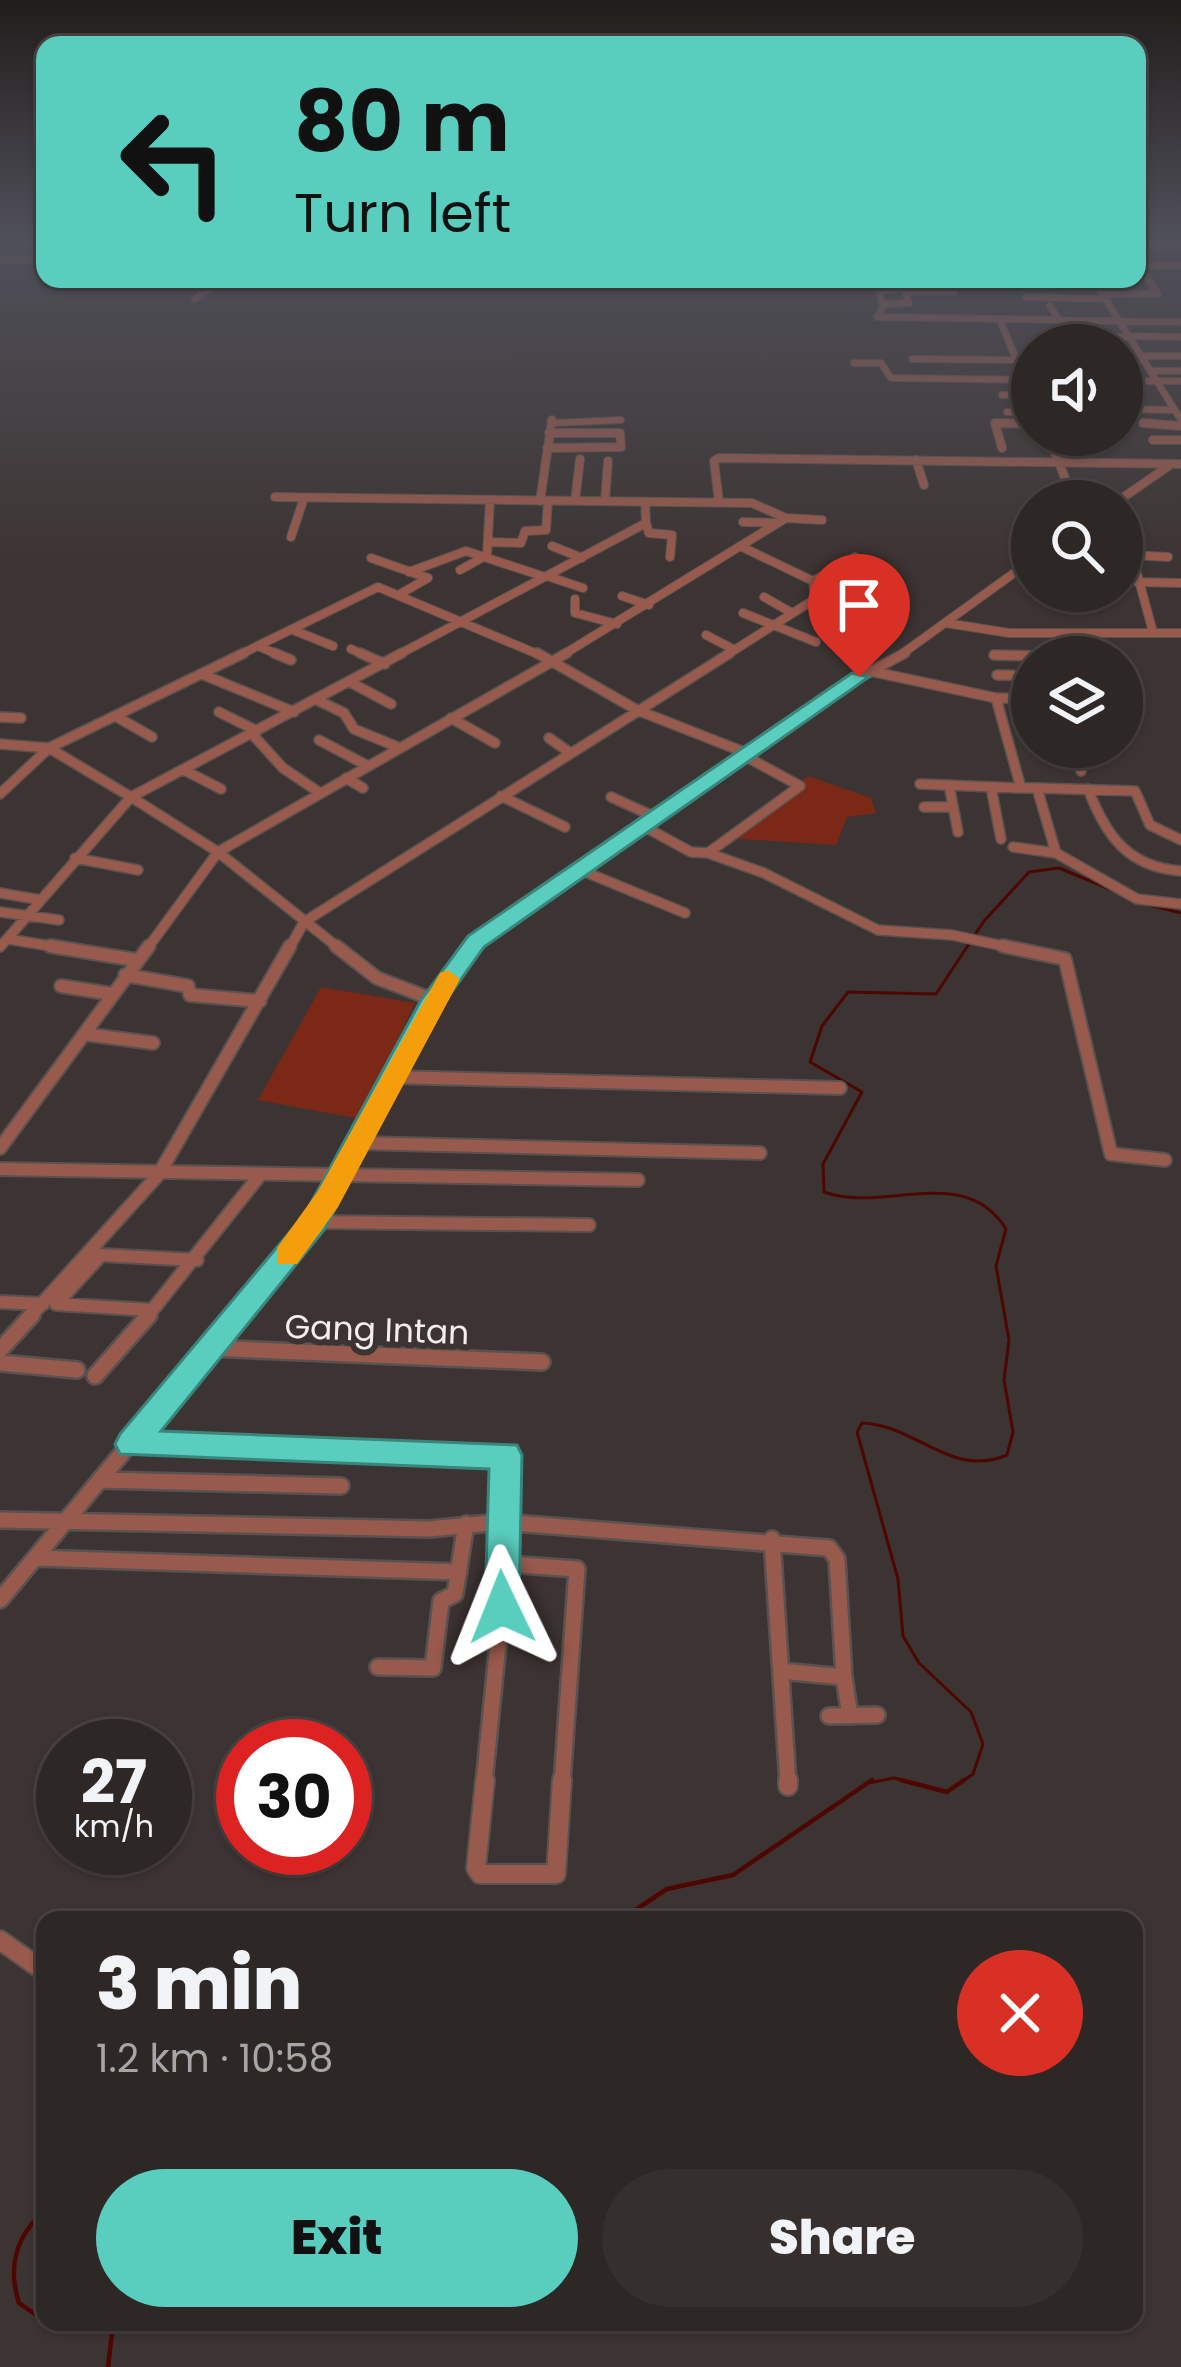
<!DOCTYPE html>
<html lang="en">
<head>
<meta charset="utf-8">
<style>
	body { margin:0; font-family:Poppins,sans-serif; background:#352f2e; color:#f1f3f6; height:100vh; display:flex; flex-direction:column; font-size:45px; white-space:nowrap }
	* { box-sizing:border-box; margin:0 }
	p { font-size:39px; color:#a7a5a7 }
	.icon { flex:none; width:66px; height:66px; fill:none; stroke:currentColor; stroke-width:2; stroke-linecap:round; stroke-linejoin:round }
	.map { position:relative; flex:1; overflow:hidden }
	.panel { position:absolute; left:36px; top:1911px; width:1107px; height:420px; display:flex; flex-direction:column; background:#2d2726; border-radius:24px; box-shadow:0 3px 9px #0004,0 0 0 3px #484443 }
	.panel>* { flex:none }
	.banner { position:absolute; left:36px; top:36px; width:1110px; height:252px; border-radius:24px; box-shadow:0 3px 9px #0004,0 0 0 3px #484443; background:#59cebf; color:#111; overflow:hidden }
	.controls { position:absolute; left:1011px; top:324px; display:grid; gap:24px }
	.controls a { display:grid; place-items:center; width:132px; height:132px; border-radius:50%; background:#2d2726; box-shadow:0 3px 9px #0004,0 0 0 3px #484443; font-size:60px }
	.speed { position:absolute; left:36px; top:1719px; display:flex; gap:24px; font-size:60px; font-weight:700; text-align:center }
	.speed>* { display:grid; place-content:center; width:156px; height:156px; border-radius:50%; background:#2d2726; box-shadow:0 3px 9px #0004,0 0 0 3px #484443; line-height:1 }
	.speed small { font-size:30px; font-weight:400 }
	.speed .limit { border:18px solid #d22; background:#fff; color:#111 }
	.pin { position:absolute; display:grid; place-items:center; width:102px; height:102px; color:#fff; margin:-123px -51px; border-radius:50% 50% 50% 0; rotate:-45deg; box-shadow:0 0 12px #0007 }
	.pin .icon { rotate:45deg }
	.me { position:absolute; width:132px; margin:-66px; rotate:358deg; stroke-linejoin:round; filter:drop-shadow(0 0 9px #0008) }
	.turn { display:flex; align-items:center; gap:42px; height:252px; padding:0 60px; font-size:54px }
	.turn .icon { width:156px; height:156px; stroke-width:2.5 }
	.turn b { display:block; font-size:84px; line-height:102px }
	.round { display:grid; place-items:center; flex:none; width:126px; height:126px; border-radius:63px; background:#352f2e }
	.summary { display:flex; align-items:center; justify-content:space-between; height:204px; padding:0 60px }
	h1 { font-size:72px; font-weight:800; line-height:90px }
	.action { display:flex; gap:24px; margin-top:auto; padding:24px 60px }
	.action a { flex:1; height:138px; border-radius:72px; background:#59cebf; color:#111; font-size:48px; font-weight:800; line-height:138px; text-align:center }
	.action a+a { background:#352f2e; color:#f1f3f6 }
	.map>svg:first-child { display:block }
	.green { fill:#7b2816 }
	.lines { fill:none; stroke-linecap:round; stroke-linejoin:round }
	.stream-far1 { stroke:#4d0700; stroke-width:3 }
	.stream { stroke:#4d0700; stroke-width:4.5 }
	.minor-far5-casing { stroke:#595250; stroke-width:8 }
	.minor-far4-casing { stroke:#595250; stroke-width:10 }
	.minor-far3-casing { stroke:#595250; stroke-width:12 }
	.minor-far2-casing { stroke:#595250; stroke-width:16 }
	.minor-far1-casing { stroke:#595250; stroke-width:20 }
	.minor-casing { stroke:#595250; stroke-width:22 }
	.minor-far5 { stroke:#985a4c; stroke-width:6 }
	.minor-far4 { stroke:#985a4c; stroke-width:8 }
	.minor-far3 { stroke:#985a4c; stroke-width:9 }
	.minor-far2 { stroke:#985a4c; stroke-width:12 }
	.minor-far1 { stroke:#985a4c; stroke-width:15 }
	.minor { stroke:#985a4c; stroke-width:18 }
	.route { fill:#59cebf; stroke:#3a867c; stroke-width:3 }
	.slow { fill:#f59e0b }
	.labels { text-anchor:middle; stroke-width:12; stroke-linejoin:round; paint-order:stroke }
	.street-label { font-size:33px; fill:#f4eeed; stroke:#3c3432 }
</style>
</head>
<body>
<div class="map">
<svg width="1181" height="2367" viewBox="0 0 1181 2367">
	<rect width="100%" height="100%" fill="#3c3432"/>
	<path class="green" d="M808 776 871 798 876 813 847 817 836 845 727 838Z
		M321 987 415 1003 360 1119 258 1100Z"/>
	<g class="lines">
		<path class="stream-far1" d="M1137 902 1181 913
			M868 1783 894 1778 913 1783
			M960 1783 973 1774 983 1744 971 1712 919 1663 903 1636 898 1579 857 1432 862 1423C917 1425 951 1479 1007 1455L1013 1432 1004 1380 1009 1340 996 1266 1006 1229C964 1162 884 1214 824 1192L823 1164 862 1092 810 1062 822 1026 848 992 936 994 984 921 1029 872 1059 868 1112 890"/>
		<path class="stream" d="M901 1780 947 1792 964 1780
			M620 1920 667 1889 733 1875 872 1780
			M45 2210C16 2236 7 2266 19 2303L45 2321
			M99 2322 112 2333 108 2367"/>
		<g class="minor-far5-casing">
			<path id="minor-far5" d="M1152 247H1181
				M0 260H45
				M328 279 351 283
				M956 279 985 281
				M1093 279 1181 420
				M1052 280 1094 281
				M903 288 879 292 883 307 877 317 1181 322
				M905 292H930L926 279
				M930 292H954
				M1103 294H1158L1139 266 1181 265
				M1026 297 1106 299
				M195 299 222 279
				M883 304 909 303 901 279
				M1050 306 1069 336 1129 337
				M1001 323 1032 397
				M1129 336 1181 337
				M1141 356H1181
				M912 359 1032 360
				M1122 361H1144
				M854 363H881L891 378 1032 380
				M1150 371H1181
				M1122 381H1181
				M1002 395H1031
				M1122 409 1175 410
				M1007 412H1032
				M552 423 621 420"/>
		</g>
		<g class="minor-far4-casing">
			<path id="minor-far4" d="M1143 423 1181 426
				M1048 435 1074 501
				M1153 440H1181
				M1051 445 1093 446
				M547 448 621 447 620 433H549
				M1002 448 995 423 1032 424
				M916 460 924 485
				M275 497 752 503 786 518 561 656
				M540 501 552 420
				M575 501 580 459
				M605 501 608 461
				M1118 501 1170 465
				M719 502 714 461 719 458 1181 464
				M786 518 822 520
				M743 522 777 523
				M646 523 649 533 672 535 670 557
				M291 537 304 498
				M1014 541 1032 539
				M489 542 521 543 525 531 546 530 548 501
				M552 546 582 558
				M1122 548 1132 555 1168 557
				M1132 555 1153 632
				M371 558 428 578 400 594
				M460 570 487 555 490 500
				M409 572 466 551 545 577
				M547 576 583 588
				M813 581 855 557
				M1137 582 1181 583
				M622 596 649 605
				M764 597 792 613
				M575 599V613L617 624
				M743 613 816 642
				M946 623 1009 633H1181
				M293 630 333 646
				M706 635 733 649
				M258 646 281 656
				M351 649 366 656
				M994 655 1034 656
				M237 656 378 587 542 656
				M396 656 646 523 645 502
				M725 656 815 599 813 581 742 547
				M899 656 1032 560"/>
		</g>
		<g class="minor-far3-casing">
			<path id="minor-far3" d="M274 653 291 660
				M360 653 385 664
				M537 653 637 710 749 754
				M994 655 1099 657
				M870 671 996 698 1032 699
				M204 675 294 712
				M997 675 1032 676
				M350 682 391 704
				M996 698 1021 788H1037L1056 853 1137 899 1181 904
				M317 700 344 713 354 729 400 748
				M219 712 257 731
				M0 717 21 718
				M117 717 152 737
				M451 718 495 743
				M252 734 283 768 320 793
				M549 738 569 752
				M319 740 368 766
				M0 744 49 748 131 797 218 852 340 949
				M1073 747 1081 771
				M745 756 800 786 708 853 764 873 878 930 952 935 1017 949
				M184 770 221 789
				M346 778 363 788
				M920 784 1021 788
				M949 785 958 832
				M991 787 1001 839
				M1037 788 1135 791 1150 825 1181 840
				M1088 789C1106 836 1128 867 1181 871
				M0 794 49 748 244 653
				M501 796 565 827
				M611 797 655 817
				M924 807H953
				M643 826 691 852 708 853
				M1013 847 1056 853
				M75 858 138 870
				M578 869 685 913
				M0 893 41 900
				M0 912 59 920
				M8 939 68 949
				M0 947 131 797 402 653
				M147 949 218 852 567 653
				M289 949 304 922 730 653
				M470 949 849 683 905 653"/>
		</g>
		<g class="minor-far2-casing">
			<path id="minor-far2" d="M50 946 136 960
				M336 946 377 978 434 1000
				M1003 946 1065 959 1111 1154 1165 1160
				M125 975 188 986 190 995 260 1001
				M61 986 112 994
				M84 1034 153 1043
				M392 1077 840 1088
				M359 1143 760 1153
				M0 1148 149 946
				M0 1169 638 1180
				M315 1222 589 1225
				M0 1302 43 1304
				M151 1310 56 1304 101 1255 197 1260
				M29 1318 159 1174 290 946
				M146 1318 260 1175
				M235 1318 315 1222 434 1000 473 946"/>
		</g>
		<g class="minor-far1-casing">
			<path id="minor-far1" d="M209 1348 542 1362
				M0 1350 32 1315
				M0 1363 77 1370
				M95 1376 149 1315
				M131 1444 506 1455 501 1556 506 1564
				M101 1480 341 1486
				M0 1520 429 1529 501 1522 829 1548 837 1559 844 1677 781 1671
				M772 1539 788 1783
				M36 1558 459 1572
				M506 1564 577 1569 562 1783
				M0 1600 237 1315
				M378 1667 433 1668 441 1601 455 1594 466 1524
				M844 1677 850 1716
				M829 1716 877 1715
				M484 1783 506 1564"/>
		</g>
		<g class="minor-casing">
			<path id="minor" d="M485 1780 476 1868 480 1874H556L562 1780
				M788 1780V1786
				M0 1940 45 1972"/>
		</g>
		<use href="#minor-far5" class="minor-far5"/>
		<use href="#minor-far4" class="minor-far4"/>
		<use href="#minor-far3" class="minor-far3"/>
		<use href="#minor-far2" class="minor-far2"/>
		<use href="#minor-far1" class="minor-far1"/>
		<use href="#minor" class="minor"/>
	</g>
	<linearGradient id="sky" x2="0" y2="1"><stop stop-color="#211d1c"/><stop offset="0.42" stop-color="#50505a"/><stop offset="1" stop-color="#50505a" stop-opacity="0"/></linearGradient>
	<rect width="1181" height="568" fill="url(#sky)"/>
	<path class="route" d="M852 673 869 677 484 947 444 1003 324 1230 161 1431 517 1445 522 1455 519 1607 514 1619 502 1624 490 1619 485 1607 489 1469 120 1454 115 1444 120 1434 305 1214 421 1000 468 936Z"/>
	<path class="slow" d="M448 970 460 979 338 1207 297 1264H277V1248L318 1191 440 973Z"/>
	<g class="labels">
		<g class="street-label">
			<text transform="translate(377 1329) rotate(2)" y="12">Gang Intan</text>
		</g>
	</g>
</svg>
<div class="controls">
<a><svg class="icon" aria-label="sound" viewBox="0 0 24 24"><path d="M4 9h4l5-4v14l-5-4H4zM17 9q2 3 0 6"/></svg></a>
<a><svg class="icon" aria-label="search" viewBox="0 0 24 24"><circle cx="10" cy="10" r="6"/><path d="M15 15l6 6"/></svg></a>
<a><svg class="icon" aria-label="layers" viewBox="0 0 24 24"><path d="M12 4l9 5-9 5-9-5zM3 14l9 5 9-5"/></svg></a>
</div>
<div class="speed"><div>27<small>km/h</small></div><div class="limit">30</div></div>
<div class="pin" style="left:859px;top:677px;background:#d93025"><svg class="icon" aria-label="arrive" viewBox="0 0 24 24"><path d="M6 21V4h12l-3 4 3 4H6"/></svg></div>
<svg class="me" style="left:502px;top:1607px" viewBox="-20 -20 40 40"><path d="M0-17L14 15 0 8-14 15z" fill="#59cebf" stroke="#fff" stroke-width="4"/></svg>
<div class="banner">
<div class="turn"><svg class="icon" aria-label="left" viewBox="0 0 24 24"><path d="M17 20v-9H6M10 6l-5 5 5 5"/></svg><div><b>80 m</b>Turn left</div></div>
</div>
<section class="panel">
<div class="summary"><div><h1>3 min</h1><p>1.2 km · 10:58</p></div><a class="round" style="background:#d93025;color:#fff"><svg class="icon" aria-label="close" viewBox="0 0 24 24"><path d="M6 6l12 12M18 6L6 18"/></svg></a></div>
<div class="action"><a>Exit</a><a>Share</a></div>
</section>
</div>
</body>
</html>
